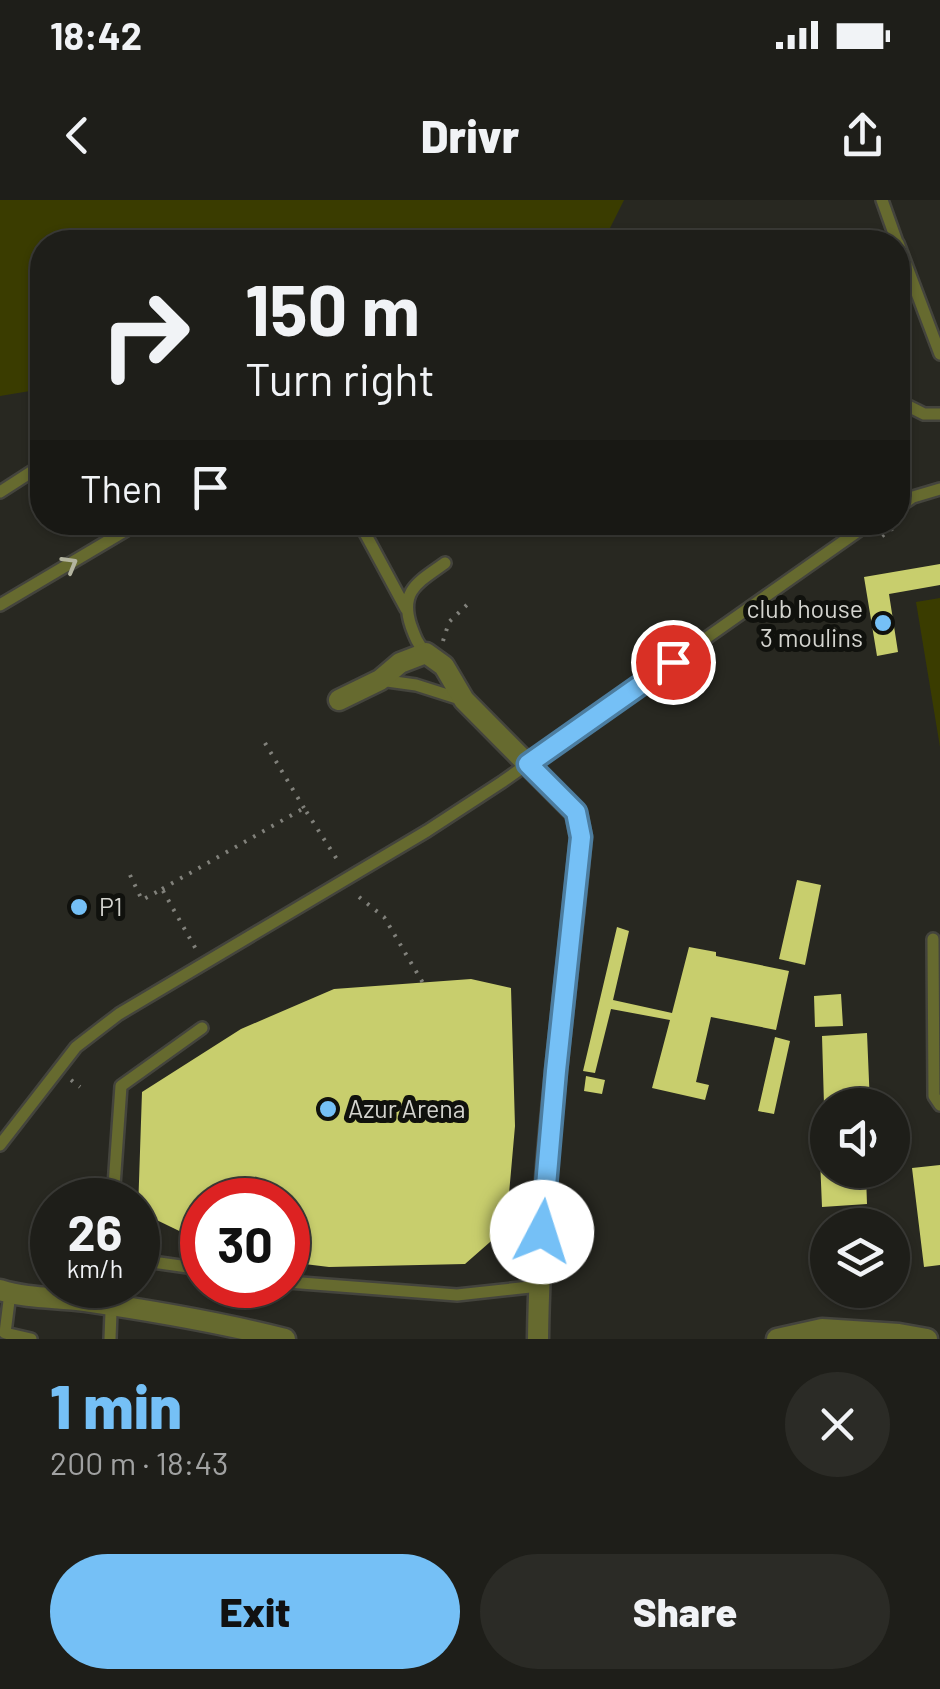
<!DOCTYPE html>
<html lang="en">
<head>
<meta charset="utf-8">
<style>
	body { margin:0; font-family:Barlow,sans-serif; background:#2b2b26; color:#f1f3f6; height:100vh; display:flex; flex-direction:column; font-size:38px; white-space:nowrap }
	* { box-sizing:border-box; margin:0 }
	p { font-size:32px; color:#a1a2a2 }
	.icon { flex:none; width:55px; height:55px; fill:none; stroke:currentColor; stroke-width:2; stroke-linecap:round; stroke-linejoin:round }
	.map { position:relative; height:1139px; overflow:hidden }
	.drawer { display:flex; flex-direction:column; background:#1e1e19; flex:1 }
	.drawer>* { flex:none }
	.banner { position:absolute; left:30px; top:30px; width:880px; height:305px; border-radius:40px; box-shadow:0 2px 8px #0004,0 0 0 2px #3c3c38; background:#1e1e19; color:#f1f3f6; overflow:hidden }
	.fabs { position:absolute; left:810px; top:888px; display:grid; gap:20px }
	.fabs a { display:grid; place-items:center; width:100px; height:100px; border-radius:50%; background:#1e1e19; box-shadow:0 2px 8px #0004,0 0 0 2px #3c3c38; font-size:50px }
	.speed { position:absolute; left:30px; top:978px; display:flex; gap:20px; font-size:50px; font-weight:700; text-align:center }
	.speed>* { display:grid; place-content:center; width:130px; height:130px; border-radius:50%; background:#1e1e19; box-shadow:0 2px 8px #0004,0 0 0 2px #3c3c38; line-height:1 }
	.speed small { font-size:25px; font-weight:400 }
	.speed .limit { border:15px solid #d22; background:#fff; color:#111 }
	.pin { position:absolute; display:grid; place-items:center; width:85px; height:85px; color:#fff; margin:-42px; border:5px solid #fff; border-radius:50%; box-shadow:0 2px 10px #0007 }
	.me { position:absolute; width:110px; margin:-55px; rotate:5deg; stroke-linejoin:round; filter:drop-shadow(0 0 8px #0008) }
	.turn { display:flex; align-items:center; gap:35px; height:210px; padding:0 50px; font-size:45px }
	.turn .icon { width:130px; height:130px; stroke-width:2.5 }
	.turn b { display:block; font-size:70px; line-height:85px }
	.then { display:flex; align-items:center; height:95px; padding:0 50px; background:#0003; gap:20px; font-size:38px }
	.round { display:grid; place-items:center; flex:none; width:105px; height:105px; border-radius:52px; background:#2b2b26 }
	.head { display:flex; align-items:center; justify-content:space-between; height:170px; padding:0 50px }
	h1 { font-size:60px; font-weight:800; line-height:75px; color:#75c0f6 }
	.action { display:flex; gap:20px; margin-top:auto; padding:20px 50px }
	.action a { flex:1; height:115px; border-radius:60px; background:#75c0f6; color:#111; font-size:40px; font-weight:800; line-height:115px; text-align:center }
	.action a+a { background:#2b2b26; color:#f1f3f6 }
	.status { display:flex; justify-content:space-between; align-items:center; height:70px; padding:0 50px; background:#1e1e19; direction:ltr }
	.status svg { height:28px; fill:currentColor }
	header { display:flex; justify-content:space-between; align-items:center; height:130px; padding:0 50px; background:#1e1e19; font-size:45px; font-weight:800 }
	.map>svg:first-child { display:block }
	.green { fill:#3a3c00 }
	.building { fill:#c8ce6d }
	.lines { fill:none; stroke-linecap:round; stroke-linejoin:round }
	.service-casing { stroke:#44443d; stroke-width:16 }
	.minor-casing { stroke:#44443d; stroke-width:25 }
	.path { stroke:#81817b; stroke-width:4; stroke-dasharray:2.5 8; stroke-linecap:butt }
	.service { stroke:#666a2f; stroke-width:11 }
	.minor { stroke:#666a2f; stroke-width:20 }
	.oneway { stroke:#b3b49f }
	.route-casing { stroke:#4c7da0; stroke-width:25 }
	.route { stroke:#75c0f6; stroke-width:18 }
	.poi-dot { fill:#75c0f6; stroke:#10110d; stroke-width:4 }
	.labels { text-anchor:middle; stroke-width:10; stroke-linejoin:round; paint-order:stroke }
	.poi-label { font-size:25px; fill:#d4d4cf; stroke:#10110d; text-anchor:start }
</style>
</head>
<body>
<div class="status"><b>18:42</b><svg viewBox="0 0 49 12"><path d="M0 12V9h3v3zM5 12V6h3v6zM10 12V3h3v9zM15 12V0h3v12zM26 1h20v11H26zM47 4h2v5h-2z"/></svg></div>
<header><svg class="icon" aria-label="back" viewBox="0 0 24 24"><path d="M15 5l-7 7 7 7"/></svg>Drivr<svg class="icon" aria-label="share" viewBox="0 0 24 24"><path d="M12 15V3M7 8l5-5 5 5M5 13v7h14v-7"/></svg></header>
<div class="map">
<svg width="940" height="1139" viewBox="0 0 940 1139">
	<rect width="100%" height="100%" fill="#282821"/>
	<path class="green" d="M0 0H624L603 42H42V189L0 196Z
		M940 398V547L916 402Z"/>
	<path class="building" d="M940 364V385L889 394 898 452 877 456 864 377Z
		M797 680 821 685 805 765 779 759Z
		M617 727 629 731 613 800 672 813 689 747 716 752V756L789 771 776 830 711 817 696 882 709 885 705 900 652 888 670 820 611 809 595 873 583 871Z
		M471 779 511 788 515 926 506 1028 465 1064 329 1067 288 1062V1000H202V1042L138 1011 142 892 241 829 334 789Z
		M841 794 843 826 815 827 814 796Z
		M867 833 870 905H824L822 836Z
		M775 837 790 841 774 914 758 911Z
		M586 876 605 880 602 894 584 891Z
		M828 933V970H872V976H866L867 1004 822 1007 819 934Z
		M940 965V1065L924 1067 912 968Z"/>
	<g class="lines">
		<g class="service-casing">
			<path id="service" d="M882 0 897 42
				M898 43 940 154
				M898 201 924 214H940
				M0 292 42 265
				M898 307 913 297 940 289
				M359 322 406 409
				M0 405 140 322
				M426 453C418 445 415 437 411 426 399 390 419 382 445 363
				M380 480 416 485 463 500
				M933 739 934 896 940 905
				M0 945 76 847 119 814 427 631 502 582 871 322
				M113 1000 121 886 202 828
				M138 1060 202 1069
				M288 1082 457 1095 539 1086
				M10 1093 5 1133 31 1139
				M110 1139 112 1085"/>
		</g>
		<g class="minor-casing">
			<path id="minor" d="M339 500 380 480 400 463 426 453 444 466 464 500 576 613 581 637C565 804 540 971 538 1139
				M0 1090C28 1099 57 1097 85 1101 153 1111 219 1122 285 1139
				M777 1139 822 1129 899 1134 927 1139"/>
		</g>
		<path class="path" d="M804 322 818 337
			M882 336 899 324
			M443 441 449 422 471 401
			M265 543 304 608
			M130 675 142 700 162 689 197 751
			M162 689 304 608 340 664
			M359 697 384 717 423 783
			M71 880 80 887"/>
		<use href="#service" class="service"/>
		<use href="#minor" class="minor"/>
	</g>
	<defs><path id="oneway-chevron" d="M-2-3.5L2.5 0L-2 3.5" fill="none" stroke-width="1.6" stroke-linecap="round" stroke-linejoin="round" transform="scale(2.5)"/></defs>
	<use class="oneway" href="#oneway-chevron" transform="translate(70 364) rotate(-30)"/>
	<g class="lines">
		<g class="route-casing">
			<path id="route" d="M542 1032 556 871 581 637 576 612 528 564 673 462"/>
		</g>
		<use href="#route" class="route"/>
	</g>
	<g class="poi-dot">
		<circle cx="883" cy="423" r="10"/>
		<circle cx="79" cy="707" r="10"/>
		<circle cx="328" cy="909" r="10"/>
	</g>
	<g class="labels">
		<g class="poi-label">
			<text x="863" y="418" text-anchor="end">club house<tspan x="863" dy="29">3 moulins</tspan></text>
			<text x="99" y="716">P1</text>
			<text x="348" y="918">Azur Arena</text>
		</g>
	</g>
</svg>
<div class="fabs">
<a><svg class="icon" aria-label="sound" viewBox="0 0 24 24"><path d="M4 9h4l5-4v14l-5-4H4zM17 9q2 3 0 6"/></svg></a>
<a><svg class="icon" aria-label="layers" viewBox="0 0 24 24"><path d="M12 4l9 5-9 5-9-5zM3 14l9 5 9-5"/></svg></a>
</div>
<div class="speed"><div>26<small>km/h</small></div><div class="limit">30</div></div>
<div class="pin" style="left:673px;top:462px;background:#d93025"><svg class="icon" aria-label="arrive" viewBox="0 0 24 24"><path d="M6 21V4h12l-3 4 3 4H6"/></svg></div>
<svg class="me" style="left:542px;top:1032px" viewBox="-20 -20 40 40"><circle r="19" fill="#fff"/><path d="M0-13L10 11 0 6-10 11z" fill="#75c0f6"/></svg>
<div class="banner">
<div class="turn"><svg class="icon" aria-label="right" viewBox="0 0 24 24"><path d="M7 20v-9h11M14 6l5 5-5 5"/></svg><div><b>150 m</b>Turn right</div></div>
<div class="then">Then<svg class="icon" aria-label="arrive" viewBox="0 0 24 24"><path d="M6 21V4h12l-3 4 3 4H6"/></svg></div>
</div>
</div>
<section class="drawer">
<div class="head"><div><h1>1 min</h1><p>200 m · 18:43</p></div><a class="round"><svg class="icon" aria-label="close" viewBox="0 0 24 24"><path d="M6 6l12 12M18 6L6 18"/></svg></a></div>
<div class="action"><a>Exit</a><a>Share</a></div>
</section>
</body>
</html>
